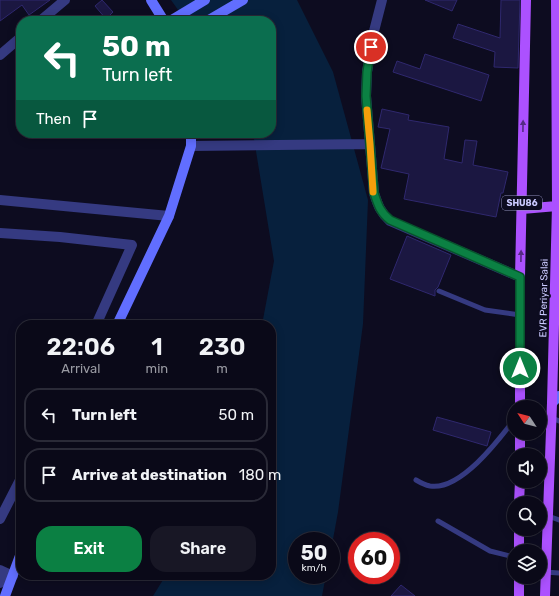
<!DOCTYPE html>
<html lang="en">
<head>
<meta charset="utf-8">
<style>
	body { margin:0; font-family:Rubik,sans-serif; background:#181725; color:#f1f3f6; height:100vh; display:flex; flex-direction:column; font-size:15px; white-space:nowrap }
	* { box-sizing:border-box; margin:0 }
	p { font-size:13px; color:#999aa2 }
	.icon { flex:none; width:22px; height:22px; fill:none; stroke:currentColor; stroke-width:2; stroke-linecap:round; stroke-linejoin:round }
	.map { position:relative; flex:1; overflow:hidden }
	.side { position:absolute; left:16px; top:320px; width:260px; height:260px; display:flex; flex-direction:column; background:#0a0918; border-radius:16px; box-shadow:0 2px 10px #0003,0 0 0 1px #2a2a37 }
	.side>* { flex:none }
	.top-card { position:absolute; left:16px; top:16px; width:260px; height:122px; border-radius:16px; box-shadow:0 2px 10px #0003,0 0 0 1px #2a2a37; background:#0b6e4f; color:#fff; overflow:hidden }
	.needle { width:26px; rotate:306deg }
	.controls { position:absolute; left:507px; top:400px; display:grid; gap:8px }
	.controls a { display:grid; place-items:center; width:40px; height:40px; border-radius:50%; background:#0a0918; box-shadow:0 2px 10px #0003,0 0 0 1px #2a2a37; font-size:20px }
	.speed { position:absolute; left:288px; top:532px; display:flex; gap:8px; font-size:20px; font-weight:700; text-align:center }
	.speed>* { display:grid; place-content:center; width:52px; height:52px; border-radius:50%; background:#0a0918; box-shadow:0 2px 10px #0003,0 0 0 1px #2a2a37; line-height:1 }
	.speed small { font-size:10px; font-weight:400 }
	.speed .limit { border:6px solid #d22; background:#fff; color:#111 }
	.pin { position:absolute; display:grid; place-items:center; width:34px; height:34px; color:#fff; margin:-17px; border:2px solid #fff; border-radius:50%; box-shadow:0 1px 4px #0007 }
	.me { position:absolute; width:44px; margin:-22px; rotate:0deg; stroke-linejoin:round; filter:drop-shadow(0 0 3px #0008) }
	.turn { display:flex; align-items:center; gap:14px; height:84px; padding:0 20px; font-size:18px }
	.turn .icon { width:52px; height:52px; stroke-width:2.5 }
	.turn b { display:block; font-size:28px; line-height:34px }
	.then { display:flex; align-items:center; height:38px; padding:0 20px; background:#0003; gap:8px; font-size:15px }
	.eta { display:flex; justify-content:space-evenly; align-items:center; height:68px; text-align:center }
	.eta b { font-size:24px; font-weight:600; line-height:28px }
	.action { display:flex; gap:8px; margin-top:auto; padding:8px 20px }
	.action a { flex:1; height:46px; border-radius:16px; background:#0b8043; color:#fff; font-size:16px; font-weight:600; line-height:46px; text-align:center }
	.action a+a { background:#181725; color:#f1f3f6 }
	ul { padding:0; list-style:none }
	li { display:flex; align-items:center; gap:12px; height:54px; margin:0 8px 6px; padding:0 12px; border:2px solid #2a2a37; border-radius:16px }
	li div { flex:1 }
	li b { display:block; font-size:15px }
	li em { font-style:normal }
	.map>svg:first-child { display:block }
	.water { fill:#07203d }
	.building { fill:#1b1741; stroke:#2f286e }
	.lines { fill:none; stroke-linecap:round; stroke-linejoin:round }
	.lane { stroke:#353a81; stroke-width:5 }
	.street { stroke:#353a81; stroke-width:10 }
	.secondary { stroke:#616eff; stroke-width:10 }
	.primary { stroke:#ac51ff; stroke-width:10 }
	.oneway { fill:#552b84 }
	.route-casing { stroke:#07532c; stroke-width:10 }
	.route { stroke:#0b8043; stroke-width:7 }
	.slow { stroke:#f59e0b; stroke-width:7 }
	.labels { text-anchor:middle; stroke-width:4; stroke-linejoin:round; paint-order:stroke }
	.shield { fill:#0d0c20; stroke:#9291bc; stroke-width:1 }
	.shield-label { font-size:9px; font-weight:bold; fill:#cbcaff }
	.street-label { font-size:10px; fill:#cbcaff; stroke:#0d0c20 }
</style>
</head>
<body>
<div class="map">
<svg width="559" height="596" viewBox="0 0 559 596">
	<rect width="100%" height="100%" fill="#0d0c20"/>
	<path class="water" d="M171 0H297L333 72 368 200 363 324 338 512 331 550V541H297V575H326L322 596H153L166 575H271V325H262L274 261 253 133H271V21H186Z"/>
	<path class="building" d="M0 0H50L29 15 22 5 0 21Z
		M102 0 113 12 106 19 95 6Z
		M425 0H457L452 11Z
		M501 0H520L518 68 494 67 495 52 453 38 458 24 500 38Z
		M425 54 489 75 481 101 393 72 397 61 420 69Z
		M382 109 409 115 408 120 449 127 444 159 462 163 465 140 477 141 473 165 508 172 503 193H501L496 217 404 199 409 174 381 168 390 129 378 127Z
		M407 236 451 255 438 287 435 290V296L390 279Z
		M437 417 491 432 487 446 433 430Z
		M401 585 415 596H391Z"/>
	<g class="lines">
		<path class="lane" d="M439 291 485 310 520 315
			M552 418 559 421
			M416 480C421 483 425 485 430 486 460 491 498 441 514 420
			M548 516 559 520
			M438 521 490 551 514 557
			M545 572 559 573"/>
		<path class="street" d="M382 0 373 35 367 72 366 96 374 193C378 205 380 212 390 221L520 277
			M40 21 65 0
			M0 55 21 37
			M191 146 370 144
			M0 200 169 216
			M0 233 60 237 132 245 96 325
			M0 519 21 478
			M0 570 13 576
			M0 583 6 573"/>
		<path class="secondary" d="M151 0 164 21
			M170 21 205 0
			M207 21 243 0
			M117 325 169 216 191 146V133
			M552 403 559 396
			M5 596 21 553"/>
		<path class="primary" d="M522 209 557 206
			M520 407V277L526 0
			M520 455V433
			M519 503 520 481
			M519 551V529
			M519 596V577
			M545 596 552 403 557 206 556 0"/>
	</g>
	<defs><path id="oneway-solid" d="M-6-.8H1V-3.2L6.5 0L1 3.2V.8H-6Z"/></defs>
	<g class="oneway">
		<use href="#oneway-solid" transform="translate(523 126) rotate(-89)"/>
		<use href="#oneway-solid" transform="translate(521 256) rotate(-89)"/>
	</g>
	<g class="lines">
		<g class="route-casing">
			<path id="route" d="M371 47 367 72 366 96 374 193C378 205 380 212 390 220L520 277V368"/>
		</g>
		<use href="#route" class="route"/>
		<path class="slow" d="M367 110 370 144 373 192"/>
	</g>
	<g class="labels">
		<rect class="shield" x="502" y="196" width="40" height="14" rx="3"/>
		<g class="shield-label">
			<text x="522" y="206">SHU86</text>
		</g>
		<g class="street-label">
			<text transform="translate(543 298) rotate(-89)" y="4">EVR Periyar Salai</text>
		</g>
	</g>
</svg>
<div class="controls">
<a><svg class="needle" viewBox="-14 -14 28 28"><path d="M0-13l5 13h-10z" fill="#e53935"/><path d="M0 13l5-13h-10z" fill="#999aa2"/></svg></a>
<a><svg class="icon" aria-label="sound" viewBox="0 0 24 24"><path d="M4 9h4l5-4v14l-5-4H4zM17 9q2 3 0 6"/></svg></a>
<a><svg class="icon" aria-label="search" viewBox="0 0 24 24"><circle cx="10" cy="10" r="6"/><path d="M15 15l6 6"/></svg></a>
<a><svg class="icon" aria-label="layers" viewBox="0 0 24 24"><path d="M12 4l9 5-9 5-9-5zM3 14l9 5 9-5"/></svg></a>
</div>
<div class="speed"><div>50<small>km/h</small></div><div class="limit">60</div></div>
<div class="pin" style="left:371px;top:47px;background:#d93025"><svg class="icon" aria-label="arrive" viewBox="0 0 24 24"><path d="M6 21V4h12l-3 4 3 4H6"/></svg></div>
<svg class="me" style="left:520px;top:368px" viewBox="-20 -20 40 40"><circle r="17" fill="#0b8043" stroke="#fff" stroke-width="3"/><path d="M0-11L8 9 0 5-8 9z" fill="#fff"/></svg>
<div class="top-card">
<div class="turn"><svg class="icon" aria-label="left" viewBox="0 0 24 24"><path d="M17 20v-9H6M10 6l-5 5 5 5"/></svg><div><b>50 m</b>Turn left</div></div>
<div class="then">Then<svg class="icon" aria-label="arrive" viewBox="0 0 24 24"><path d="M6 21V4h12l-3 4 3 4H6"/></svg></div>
</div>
<section class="side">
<div class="eta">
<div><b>22:06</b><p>Arrival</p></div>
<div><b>1</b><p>min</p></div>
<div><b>230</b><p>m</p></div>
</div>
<ul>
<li><svg class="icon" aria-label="left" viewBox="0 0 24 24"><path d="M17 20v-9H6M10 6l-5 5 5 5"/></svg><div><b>Turn left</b></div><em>50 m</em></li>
<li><svg class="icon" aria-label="arrive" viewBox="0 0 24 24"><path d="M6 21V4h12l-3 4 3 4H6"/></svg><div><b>Arrive at destination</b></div><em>180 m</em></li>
</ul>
<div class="action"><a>Exit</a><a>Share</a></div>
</section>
</div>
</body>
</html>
